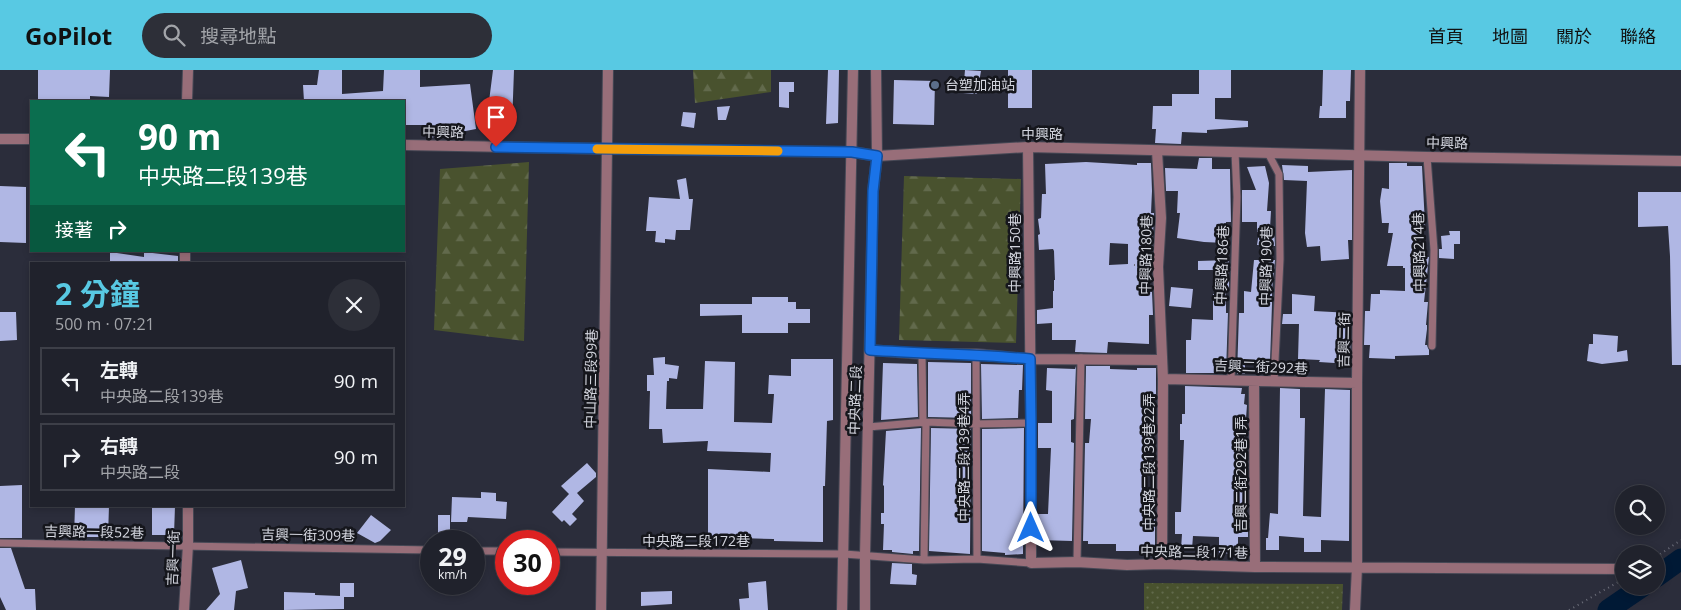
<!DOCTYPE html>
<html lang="zh-TW">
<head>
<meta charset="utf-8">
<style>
	body { margin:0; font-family:"Open Sans","Noto Sans TC",sans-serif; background:#2d2f38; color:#f1f3f6; height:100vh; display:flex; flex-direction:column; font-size:19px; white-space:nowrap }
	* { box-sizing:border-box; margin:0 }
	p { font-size:16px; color:#a2a4a9 }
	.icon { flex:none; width:28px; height:28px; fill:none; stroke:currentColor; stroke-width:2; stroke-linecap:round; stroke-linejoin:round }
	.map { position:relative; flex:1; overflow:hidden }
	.side { position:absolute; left:30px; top:192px; width:375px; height:245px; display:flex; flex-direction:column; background:#20222c; border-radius:0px; box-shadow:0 2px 8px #0003,0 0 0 1px #3d3f48 }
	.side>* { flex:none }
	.banner { position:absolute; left:30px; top:30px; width:375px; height:152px; border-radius:0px; box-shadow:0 2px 8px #0003,0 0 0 1px #3d3f48; background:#0b6e4f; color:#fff; overflow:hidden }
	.fabs { position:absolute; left:1615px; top:415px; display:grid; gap:10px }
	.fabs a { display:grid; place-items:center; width:50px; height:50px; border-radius:50%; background:#20222c; box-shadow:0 2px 8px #0003,0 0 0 1px #3d3f48; font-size:25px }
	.speed { position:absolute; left:420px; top:460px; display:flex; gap:10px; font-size:25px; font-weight:700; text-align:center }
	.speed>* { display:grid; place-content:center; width:65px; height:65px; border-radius:50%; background:#20222c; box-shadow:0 2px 8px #0003,0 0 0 1px #3d3f48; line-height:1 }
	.speed small { font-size:12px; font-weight:400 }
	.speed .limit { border:8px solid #d22; background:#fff; color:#111 }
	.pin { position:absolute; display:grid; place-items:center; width:42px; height:42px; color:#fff; margin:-51px -21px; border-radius:50% 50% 50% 0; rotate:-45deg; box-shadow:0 0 5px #0007 }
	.pin .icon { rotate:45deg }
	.me { position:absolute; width:55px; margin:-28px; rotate:0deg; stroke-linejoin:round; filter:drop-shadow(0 0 4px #0008) }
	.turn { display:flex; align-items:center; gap:18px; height:105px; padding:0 25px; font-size:22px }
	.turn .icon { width:65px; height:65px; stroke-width:2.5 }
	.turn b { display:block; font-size:35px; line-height:42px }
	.then { display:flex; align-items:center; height:48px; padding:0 25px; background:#0003; gap:10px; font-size:19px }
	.round { display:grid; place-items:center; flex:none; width:52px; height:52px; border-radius:26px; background:#2d2f38 }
	.summary { display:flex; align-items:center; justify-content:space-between; height:85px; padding:0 25px }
	h1 { font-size:30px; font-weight:700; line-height:38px; color:#58c9e3 }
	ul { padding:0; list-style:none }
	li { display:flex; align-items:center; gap:15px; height:68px; margin:0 10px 8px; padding:0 15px; border:2px solid #3d3f48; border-radius:0px }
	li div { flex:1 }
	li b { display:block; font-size:19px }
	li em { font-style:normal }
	header { display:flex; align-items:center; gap:30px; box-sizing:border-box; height:70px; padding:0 25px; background:#58c9e3; color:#111 }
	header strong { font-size:24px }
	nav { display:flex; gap:28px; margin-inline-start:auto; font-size:18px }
	.search { width:350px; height:45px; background:#2d2f38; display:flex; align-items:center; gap:12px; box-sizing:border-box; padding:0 18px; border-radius:28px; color:#a2a4a9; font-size:19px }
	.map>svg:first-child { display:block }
	.forest { fill:url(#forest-firs) }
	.park { fill:url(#park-dots) }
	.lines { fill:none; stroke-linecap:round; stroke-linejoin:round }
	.river { stroke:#001935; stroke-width:21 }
	.building { fill:#b0b7e4; fill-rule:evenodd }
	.service-casing { stroke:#464855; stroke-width:9 }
	.minor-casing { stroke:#464855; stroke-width:12 }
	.tertiary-casing { stroke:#464855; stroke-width:12 }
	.path { stroke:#6c6e7a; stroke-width:2; stroke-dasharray:1 4; stroke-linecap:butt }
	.service { stroke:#986e79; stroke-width:7 }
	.minor { stroke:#986e79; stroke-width:10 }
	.tertiary { stroke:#986e79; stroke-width:10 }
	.route-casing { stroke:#114b97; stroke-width:12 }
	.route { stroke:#1a73e8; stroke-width:9 }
	.slow { stroke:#f59e0b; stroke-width:9 }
	.service-dot { fill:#5c6f8a; stroke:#15161c; stroke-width:2 }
	.labels { text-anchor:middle; stroke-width:5; stroke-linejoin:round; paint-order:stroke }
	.poi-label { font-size:14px; fill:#d3d5de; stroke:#15161c; text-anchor:start }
	.street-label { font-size:14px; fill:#d3d5de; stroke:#15161c }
</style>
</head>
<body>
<header>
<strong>GoPilot</strong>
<div class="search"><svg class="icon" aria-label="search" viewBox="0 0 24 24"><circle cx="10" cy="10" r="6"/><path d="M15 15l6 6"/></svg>搜尋地點</div>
<nav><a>首頁</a><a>地圖</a><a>關於</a><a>聯絡</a></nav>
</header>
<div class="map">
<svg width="1681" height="540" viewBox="0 0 1681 540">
	<defs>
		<pattern id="forest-firs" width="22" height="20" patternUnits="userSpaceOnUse" patternTransform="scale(1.25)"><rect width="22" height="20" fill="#49522e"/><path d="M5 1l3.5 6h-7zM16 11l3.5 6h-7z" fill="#626a4c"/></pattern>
		<pattern id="park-dots" width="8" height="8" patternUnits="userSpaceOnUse" patternTransform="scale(1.25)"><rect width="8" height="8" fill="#49522e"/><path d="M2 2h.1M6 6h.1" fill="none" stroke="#626a4c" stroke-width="1.8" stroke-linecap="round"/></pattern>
	</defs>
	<rect width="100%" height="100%" fill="#2b2d3b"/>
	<path class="forest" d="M693 0H771V22L695 33Z
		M529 92 524 271 434 260 440 99Z
		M904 106 1021 109 1016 273 899 270Z"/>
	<path class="park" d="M1144 513 1343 514 1342 540H1144Z"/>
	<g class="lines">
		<path class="river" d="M1656 507 1681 489
			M1608 540 1643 516"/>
	</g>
	<path class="building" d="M38 0H110L109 27 90 26V31L38 30Z
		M319 0H342V24L383 21 384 0H420V17L470 14 476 59 429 68V55H404V31H304L303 15H317Z
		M493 0H514L512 55H486Z
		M828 0H839L838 53 826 54Z
		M965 0 981 1 977 24 963 23Z
		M1008 0H1032V38H1008Z
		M1199 0H1231V28H1215V49L1248 51V57L1207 60V63L1182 62 1181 74 1155 73 1156 59H1152L1153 36H1172V24H1199Z
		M1323 0H1351L1350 31H1346V48H1319L1320 36H1322Z
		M894 10 935 11 934 55 893 54Z
		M779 12H794V22H789V38L779 37Z
		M730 36 726 50H718L717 37Z
		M683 42 696 43 694 58 681 56Z
		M1199 88H1212V99H1230L1231 152H1226L1225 173 1204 172 1177 168 1180 143H1177L1178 121H1166L1165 98 1197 99Z
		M1086 92 1137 95V93H1151L1152 121 1151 143H1154V148L1152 178H1144L1143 200H1148L1149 222H1152L1153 245H1149V274L1108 272 1107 283 1075 282 1076 270H1052V253L1037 254V240L1053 238V221H1054V210H1055L1054 181 1053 179 1039 180 1038 165 1040 164 1038 149 1041 148 1042 124H1046L1045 94ZM1110 173 1128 174V194L1109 195Z
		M1389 93H1407V96H1422L1425 155H1423L1421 167H1417V186L1429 187 1424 232H1428L1426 255H1427V259L1425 275H1427L1429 280V285L1395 286V289L1369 288 1370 275H1364L1365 241H1370L1371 224H1380V220L1405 221V198H1403V196H1387L1393 163H1388L1389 153H1382L1380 131 1382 118 1389 119Z
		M1282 95 1308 96V102L1352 100V170H1348L1349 189 1321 191 1320 176 1307 177 1305 163 1307 111 1284 110Z
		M1265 96 1269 113 1267 141H1271L1270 158H1274L1275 176 1257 175 1259 162H1257V152H1242V120H1256L1247 97Z
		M686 108 689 129H693L690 160H676L675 170 665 169V173L655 172 656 161H646L649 127 680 129 677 110Z
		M0 116 26 117V173L0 172Z
		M1638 122H1681V295H1672L1670 186 1668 156 1638 157Z
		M1449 161H1460V174H1454V189L1439 188V179H1442L1441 166 1450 165Z
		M110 182 144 187V182L178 186V194H110Z
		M1229 190V220L1226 219V243H1228L1226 303H1186V270H1191L1192 249 1213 250V224H1215L1216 200H1198V191Z
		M1254 190H1275L1272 220V234L1270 293H1245V304H1237L1239 243H1244V221L1251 222Z
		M1171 217 1193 219 1191 238 1169 236Z
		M1292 224 1315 226 1314 241 1351 243 1350 294 1319 292 1320 290 1298 289 1299 254H1282L1283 244H1292Z
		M752 227H788V232H796V239H810V253H788V263H742V245L700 246V234H752Z
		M0 242H16L17 270 0 271Z
		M1593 264 1618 266 1617 282 1627 280 1628 291 1602 294 1587 291 1589 274H1593Z
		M665 287V294L679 296 677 309 669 308V311H667L666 339H703L705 291 735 292 734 352 772 353 774 324H768L769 305 791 306V289H833V350L827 351 825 416H823V472L774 471V469L708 467V399L770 402 771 383 707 381 708 371 663 373 662 359H649L650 321H647V305H654L653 288Z
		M928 292 971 293V348L928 347Z
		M883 293 917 294 918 347 881 350Z
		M981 294 1023 295 1022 320H1019L1018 348 982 349Z
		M1076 296 1074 349 1071 350V372L1074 373 1072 471 1038 470V444H1048L1051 378H1038V353H1052V321L1046 320 1047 298 1075 299Z
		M1086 296H1110V299L1137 300V298H1156V324H1147V349L1145 368 1143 367 1144 392 1148 393 1146 424 1148 431 1147 447H1155V481H1116V474H1088V471H1083L1085 373H1089L1091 349H1085Z
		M1185 316 1242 318 1241 324H1245L1244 334 1247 335 1246 348 1245 347V371H1242L1240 390 1243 391 1242 416H1244L1241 450H1248V467H1238V484L1219 483V467L1193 466 1192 479H1181L1182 464H1175V442H1181L1184 370H1180V354H1182V344H1185Z
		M1280 318 1300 319V348H1305L1303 446 1321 447 1325 319 1350 320 1349 471 1321 470V482H1304V468L1279 466V480H1266V468H1268L1270 443 1278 444Z
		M921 358 919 481H913V484L892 482V480H883L884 454H881V443H884V416L883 415 886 361Z
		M931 358 971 359 970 484 929 481Z
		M1024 358 1023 484 1005 485V483L982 481V359Z
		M587 393 596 403V407L577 423 584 431 572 444 577 449 570 456 564 450 562 452 552 442 569 424 561 416Z
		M22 415V468H0V416Z
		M481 422 496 423V431L507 432 506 449 468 447 467 452H451L452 427 481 428Z
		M75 436H109L108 467H74Z
		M152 436H175L174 465H152Z
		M371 445 391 460 380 471 375 473 357 463Z
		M438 445H450V471H438Z
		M0 478H11L25 519H35L36 540H6L0 527Z
		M241 490 248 518 236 521 234 540H206L220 524 212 498Z
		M892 493 912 494V504L917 505 916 515 890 514Z
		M766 511 768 540H740L739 529 749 528 748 513Z
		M340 513H354V527H344V539L284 540V522L315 523V525L340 526Z
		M672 521V534L641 536V522Z"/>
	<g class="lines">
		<g class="service-casing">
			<path id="service" d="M1268 83 1279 104 1280 189 1274 311
				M1427 87 1434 180 1432 276
				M922 284 923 353
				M976 284 977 489
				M1231 310 1237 127 1235 82
				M868 357 926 352 976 354 1031 353
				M0 473 431 480
				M474 481H506
				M549 482 844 484 924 490 977 489 1031 493
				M924 490 926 352
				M1077 492 1081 288"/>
		</g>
		<g class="minor-casing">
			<path id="minor" d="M187 31 188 0
				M1028 77 1031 353V493L1077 492 1127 495 1162 494 1255 497 1624 499
				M1157 81 1161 148 1158 197 1163 309 1162 494
				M185 181V194
				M870 280 922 284H976L1029 289 1161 290
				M1163 309 1357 313
				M1254 312 1255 497
				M184 540 188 475V436
				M601 540 608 0
				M1355 540 1357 497V313L1360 0"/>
		</g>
		<g class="tertiary-casing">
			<path id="tertiary" d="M0 69H31
				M404 75 607 79 853 82 877 86 1028 77 1427 87 1681 91
				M842 540 853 0
				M865 540V485L873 121 877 86 876 0"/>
		</g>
		<path class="path" d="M1134 195 1147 196
			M1656 487 1681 470
			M1569 540 1620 511"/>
		<use href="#service" class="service"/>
		<use href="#minor" class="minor"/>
		<use href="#tertiary" class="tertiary"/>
	</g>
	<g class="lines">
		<g class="route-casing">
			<path id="route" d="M496 77 852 82 877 86 873 121 870 280C923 284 976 284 1030 289L1031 353V458"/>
		</g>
		<use href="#route" class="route"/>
		<path class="slow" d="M597 79 778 81"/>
	</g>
	<circle class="service-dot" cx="935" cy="15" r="5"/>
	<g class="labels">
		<g class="poi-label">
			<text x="945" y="20">台塑加油站</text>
		</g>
		<g class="street-label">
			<text transform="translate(443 62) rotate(1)" y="5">中興路</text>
			<text x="1042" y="69">中興路</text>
			<text transform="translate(1447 73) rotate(1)" y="5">中興路</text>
			<text transform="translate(1419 182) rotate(-91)" y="5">中興路214巷</text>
			<text transform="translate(1015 183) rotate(-90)" y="5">中興路150巷</text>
			<text transform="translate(1146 185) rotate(-89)" y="5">中興路180巷</text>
			<text transform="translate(1222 195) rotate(-88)" y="5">中興路186巷</text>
			<text transform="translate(1266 196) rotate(-89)" y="5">中興路190巷</text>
			<text transform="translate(1344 270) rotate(-89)" y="5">吉興二街</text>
			<text transform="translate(1261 297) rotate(2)" y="5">吉興二街292巷</text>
			<text transform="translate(591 309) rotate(-89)" y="5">中山路三段99巷</text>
			<text transform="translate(855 330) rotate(-88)" y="5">中央路二段</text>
			<text transform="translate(964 387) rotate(-90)" y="5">中央路二段139巷4弄</text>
			<text transform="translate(1149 392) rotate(-90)" y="5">中央路二段139巷22弄</text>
			<text transform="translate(1241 404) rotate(-90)" y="5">吉興二街292巷1弄</text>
			<text transform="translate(94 462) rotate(1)" y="5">吉興路一段52巷</text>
			<text transform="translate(308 465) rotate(1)" y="5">吉興一街309巷</text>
			<text x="696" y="476">中央路二段172巷</text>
			<text transform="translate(1194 482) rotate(1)" y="5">中央路二段171巷</text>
			<text transform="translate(173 488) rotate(-88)" y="5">吉興一街</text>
		</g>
	</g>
</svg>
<div class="fabs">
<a><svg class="icon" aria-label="search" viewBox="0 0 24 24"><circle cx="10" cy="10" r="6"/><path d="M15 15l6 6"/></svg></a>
<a><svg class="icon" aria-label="layers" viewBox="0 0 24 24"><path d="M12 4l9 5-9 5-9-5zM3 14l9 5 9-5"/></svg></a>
</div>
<div class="speed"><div>29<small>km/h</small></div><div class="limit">30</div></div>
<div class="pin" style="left:496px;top:77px;background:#d93025"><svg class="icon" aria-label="arrive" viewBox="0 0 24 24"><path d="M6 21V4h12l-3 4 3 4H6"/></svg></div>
<svg class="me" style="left:1031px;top:458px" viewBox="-20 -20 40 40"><path d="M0-17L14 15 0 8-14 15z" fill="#1a73e8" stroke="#fff" stroke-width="4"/></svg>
<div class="banner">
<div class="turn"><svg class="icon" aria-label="left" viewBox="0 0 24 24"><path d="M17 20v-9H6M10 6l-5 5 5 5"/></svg><div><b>90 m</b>中央路二段139巷</div></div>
<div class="then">接著<svg class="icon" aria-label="right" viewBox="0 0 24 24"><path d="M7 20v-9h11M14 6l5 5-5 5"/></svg></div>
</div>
<section class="side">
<div class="summary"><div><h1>2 分鐘</h1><p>500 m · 07:21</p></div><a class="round"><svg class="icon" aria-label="close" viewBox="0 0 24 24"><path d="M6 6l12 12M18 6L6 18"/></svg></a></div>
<ul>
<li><svg class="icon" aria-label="left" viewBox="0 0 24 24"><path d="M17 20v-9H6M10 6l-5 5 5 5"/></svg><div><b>左轉</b><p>中央路二段139巷</p></div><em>90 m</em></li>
<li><svg class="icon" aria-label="right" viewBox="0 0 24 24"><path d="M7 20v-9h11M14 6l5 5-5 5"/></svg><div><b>右轉</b><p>中央路二段</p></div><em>90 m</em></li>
</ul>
</section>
</div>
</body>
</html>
